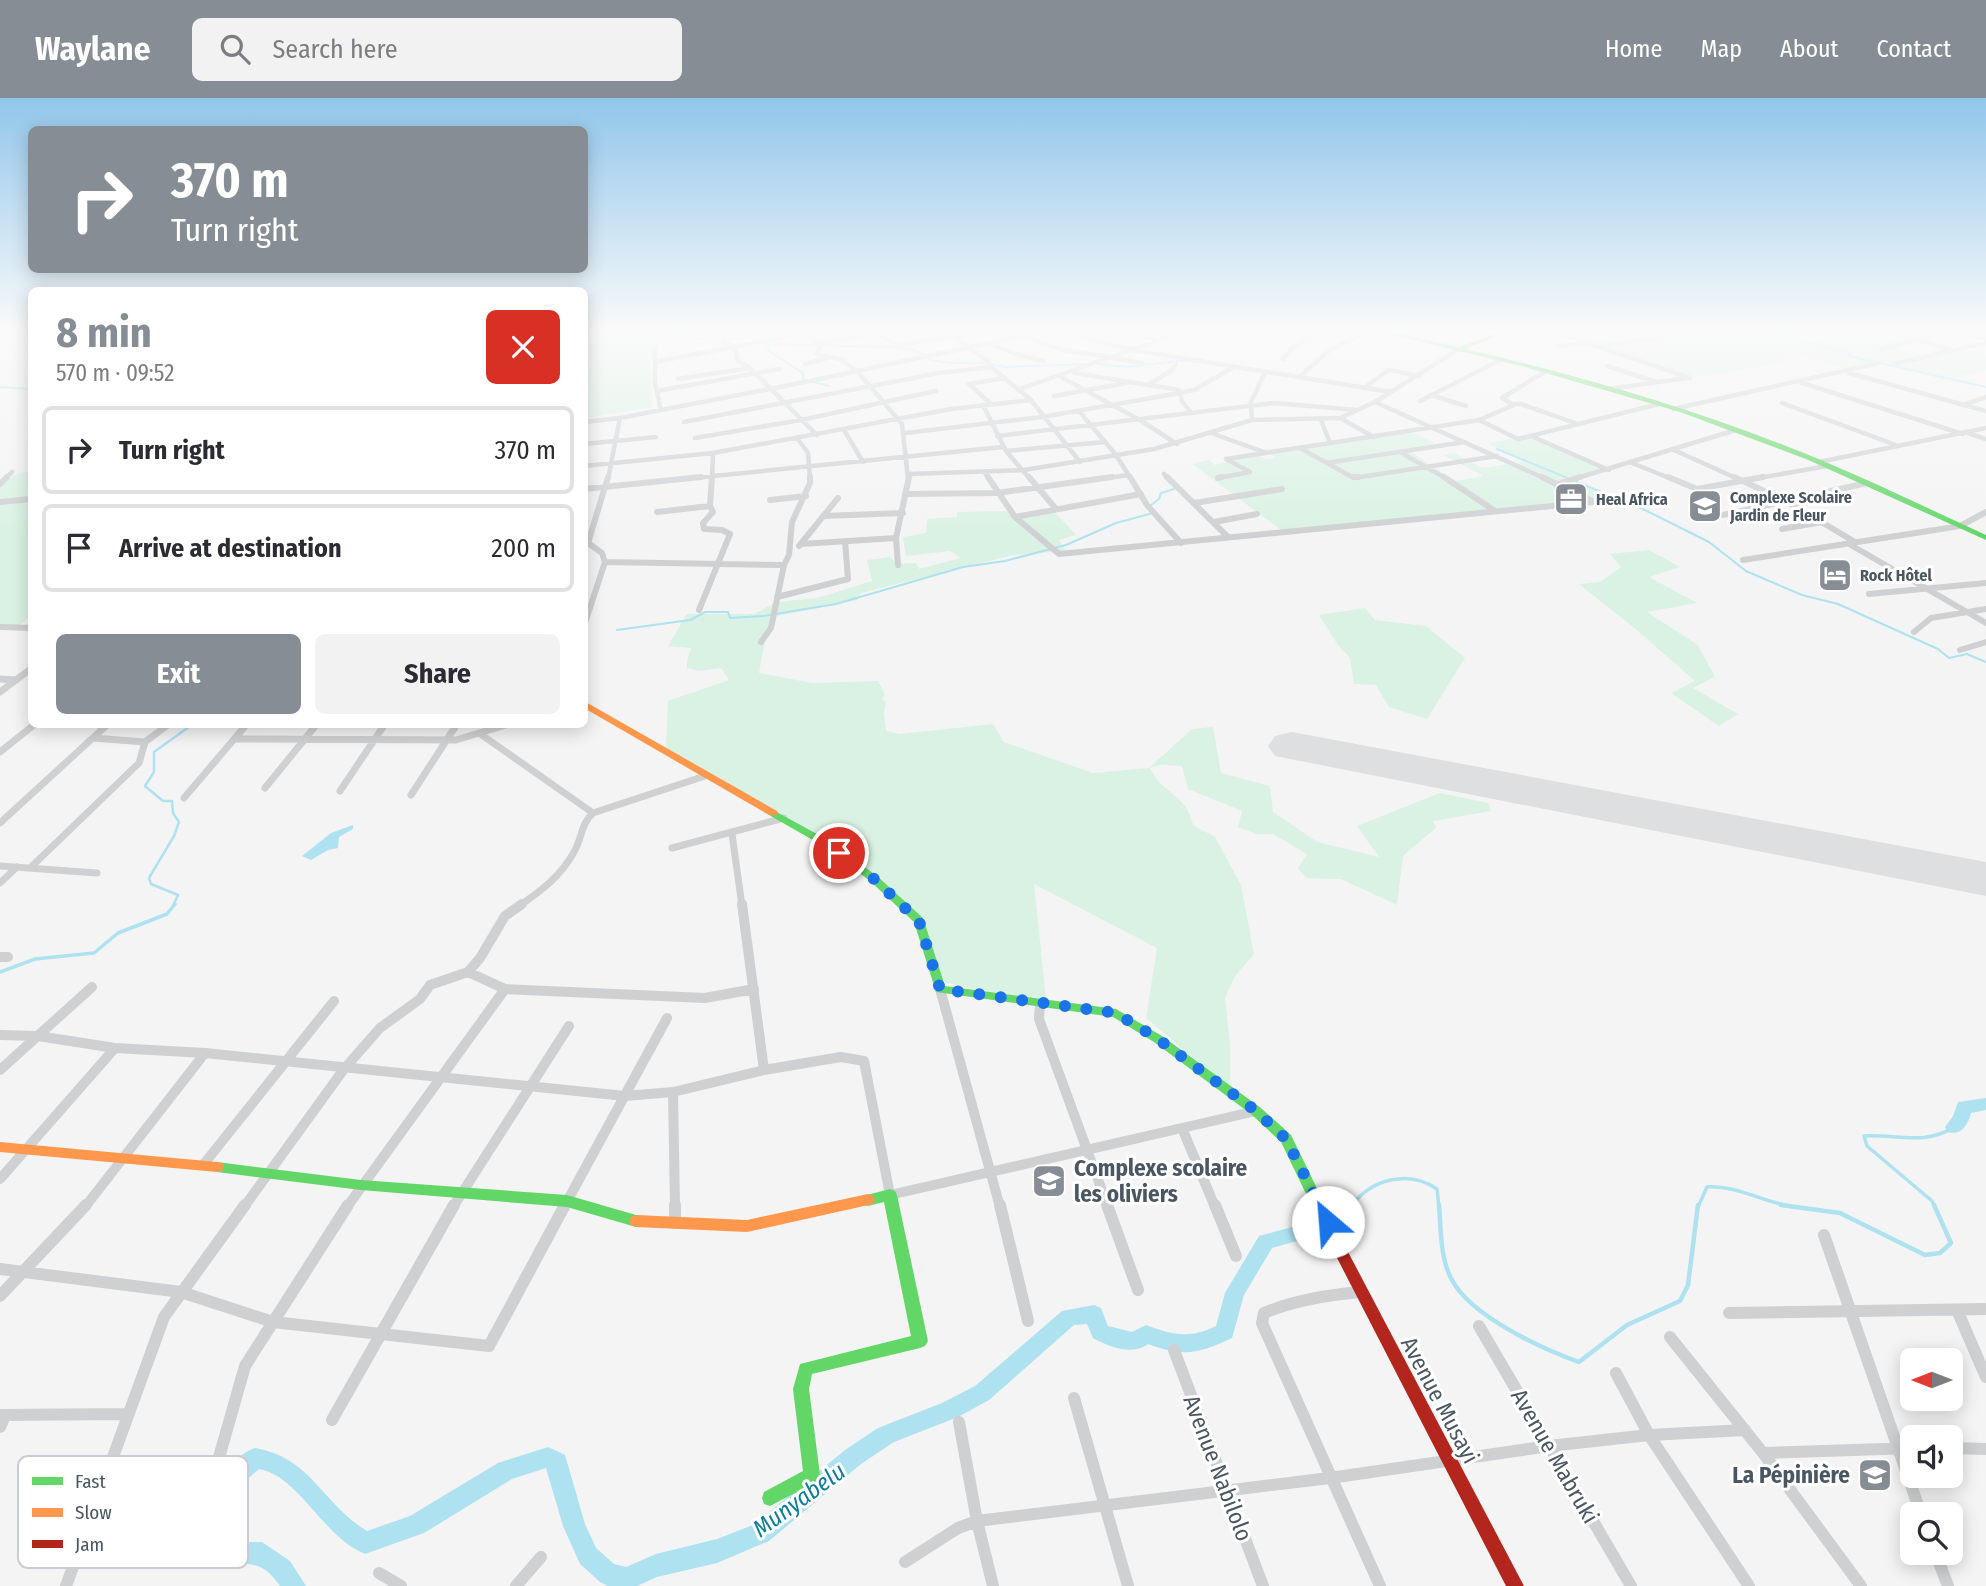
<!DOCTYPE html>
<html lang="en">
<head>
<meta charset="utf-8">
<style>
	body { margin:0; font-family:"Fira Sans Condensed",sans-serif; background:#f2f2f3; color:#2b2b33; height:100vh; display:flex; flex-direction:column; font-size:26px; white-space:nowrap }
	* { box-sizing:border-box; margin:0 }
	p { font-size:23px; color:#7c7c81 }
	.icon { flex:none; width:38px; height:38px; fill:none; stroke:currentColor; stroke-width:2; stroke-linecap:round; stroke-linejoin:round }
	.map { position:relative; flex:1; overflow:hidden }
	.panel { position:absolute; left:28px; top:189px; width:560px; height:441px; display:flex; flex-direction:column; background:#fff; border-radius:10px; box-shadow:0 4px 18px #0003 }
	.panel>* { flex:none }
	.banner { position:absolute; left:28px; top:28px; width:560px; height:147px; border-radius:10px; box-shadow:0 4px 18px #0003; background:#868d94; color:#fff; overflow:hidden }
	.needle { width:46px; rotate:270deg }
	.fabs { position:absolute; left:1900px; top:1250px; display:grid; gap:14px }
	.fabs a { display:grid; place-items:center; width:63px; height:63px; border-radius:10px; background:#fff; box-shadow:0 4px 18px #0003; font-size:35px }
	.pin { position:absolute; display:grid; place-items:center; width:60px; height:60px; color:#fff; margin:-30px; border:4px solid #fff; border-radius:50%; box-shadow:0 2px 7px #0007 }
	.me { position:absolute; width:77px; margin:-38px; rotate:333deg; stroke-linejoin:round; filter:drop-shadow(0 0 5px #0008) }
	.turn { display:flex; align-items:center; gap:24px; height:147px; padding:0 28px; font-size:32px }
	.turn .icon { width:91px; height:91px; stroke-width:2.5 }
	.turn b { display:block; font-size:49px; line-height:60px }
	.round { display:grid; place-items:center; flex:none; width:74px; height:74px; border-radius:10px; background:#f2f2f3 }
	.summary { display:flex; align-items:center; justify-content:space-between; height:119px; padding:0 28px }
	h1 { font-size:42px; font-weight:700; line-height:52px; color:#868d94 }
	.primary-button { display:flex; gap:14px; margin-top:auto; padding:14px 28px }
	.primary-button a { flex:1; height:80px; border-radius:10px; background:#868d94; color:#fff; font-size:28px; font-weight:700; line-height:80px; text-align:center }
	.primary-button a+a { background:#f2f2f3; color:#2b2b33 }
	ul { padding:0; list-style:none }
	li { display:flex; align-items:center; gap:21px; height:88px; margin:0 14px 10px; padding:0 14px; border:4px solid #e1e1e2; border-radius:10px }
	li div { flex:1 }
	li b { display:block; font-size:26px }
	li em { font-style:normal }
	header { display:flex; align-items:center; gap:42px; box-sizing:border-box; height:98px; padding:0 35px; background:#868d94; color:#fff }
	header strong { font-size:33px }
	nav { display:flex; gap:38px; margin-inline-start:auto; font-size:24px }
	.search { width:490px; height:63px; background:#f2f2f3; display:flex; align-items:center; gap:18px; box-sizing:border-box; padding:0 24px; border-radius:10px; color:#7c7c81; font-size:26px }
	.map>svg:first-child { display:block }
	.green { fill:#d9f2e3 }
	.water { fill:#aee2f0 }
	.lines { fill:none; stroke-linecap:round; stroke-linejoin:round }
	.stream-far3 { stroke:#aee2f0; stroke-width:2 }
	.stream-far2 { stroke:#aee2f0; stroke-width:2.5 }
	.stream-far1 { stroke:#aee2f0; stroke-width:3.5 }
	.stream { stroke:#aee2f0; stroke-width:4.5 }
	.river { fill:#aee2f0; fill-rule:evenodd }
	.runway { fill:#dedfe0; fill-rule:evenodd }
	.street-far4 { stroke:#ced0d2; stroke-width:4.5 }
	.street-far3 { stroke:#ced0d2; stroke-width:6 }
	.street-far2 { stroke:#ced0d2; stroke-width:7 }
	.street-far1 { stroke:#ced0d2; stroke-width:10 }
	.street { stroke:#ced0d2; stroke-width:12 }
	.fast { fill:#63d668; fill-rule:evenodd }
	.slow { fill:#ff974d; fill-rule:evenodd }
	.jam { fill:#b3261e; fill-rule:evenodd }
	.route { stroke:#1a73e8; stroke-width:12; stroke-dasharray:0 21.6 }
	.labels { text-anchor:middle; stroke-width:6; stroke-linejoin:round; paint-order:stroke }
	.far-poi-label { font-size:16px; font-weight:bold; fill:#4a5661; stroke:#fff; text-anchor:start }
	.near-poi-label { font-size:23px; font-weight:bold; fill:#4a5661; stroke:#fff; text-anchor:start }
	.near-street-label { font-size:23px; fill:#4a5661; stroke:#fff }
	.near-water-label { font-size:24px; font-style:italic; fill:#0c7c9b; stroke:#fff }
	.key { fill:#fff; stroke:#c9ccd0; stroke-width:2 }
	.key-label { font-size:19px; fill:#4a5661 }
</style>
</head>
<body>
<header>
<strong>Waylane</strong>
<div class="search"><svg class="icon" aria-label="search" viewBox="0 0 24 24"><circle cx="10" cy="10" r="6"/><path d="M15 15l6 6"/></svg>Search here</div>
<nav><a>Home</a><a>Map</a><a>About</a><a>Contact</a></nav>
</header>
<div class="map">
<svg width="1986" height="1488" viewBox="0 0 1986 1488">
	<rect width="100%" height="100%" fill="#f4f4f4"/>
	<path class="green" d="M585 231H650L653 246 650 271 653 309 585 320Z
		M1639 231H1756L1789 237H1802L1814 231H1932L1934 235C1920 242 1906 236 1895 249 1934 267 1951 248 1986 255V272L1944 282 1878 263 1848 272 1796 255 1780 258 1788 264 1693 280 1576 240Z
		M1410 333 1438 347 1406 351 1455 383 1484 378 1443 357 1454 355 1482 370 1523 364 1488 345 1530 338 1607 372 1575 382 1614 403 1284 434 1192 366 1209 362 1215 367 1227 364 1224 360 1253 354 1265 361 1276 360 1264 352Z
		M31 373V517L18 529 0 528V389L14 377Z
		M1006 413 1012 419 1055 414 1076 437 1059 442 1066 453 1013 457 861 495 858 502 777 518 767 531 759 575 812 585 878 583 885 597 882 600 886 605 884 615 886 633 900 636 993 626 1004 644 1093 675 1149 670 1192 631 1213 629 1221 675 1270 688 1273 714 1317 744 1379 759 1357 728 1440 695 1488 705 1491 713 1433 723 1436 730 1403 758 1397 807 1341 781 1306 780 1298 770 1307 756 1273 736H1256L1238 729 1242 713 1188 691 1182 668 1160 667 1150 670C1163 697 1187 696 1193 727L1215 739 1241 787 1254 856 1235 878 1225 900 1230 946V991L1146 920 1157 850 1034 786 1046 901 978 892 943 884 922 821 823 741 666 650 668 603 729 582 721 570 698 573 687 570V563L691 550 668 548 687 516H754L777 504 817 500 872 483 867 462 890 459 897 466 916 465 919 471 961 460 950 453 906 458 903 439 926 435 927 421 957 419V414Z
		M1649 452 1680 469 1649 479 1697 505 1647 514 1698 547 1715 579 1693 590 1738 616 1719 628 1671 595 1695 583 1638 533 1579 486 1600 484 1621 469 1610 456Z
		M1365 510 1375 522 1426 528 1465 560 1427 621 1389 609 1376 587 1354 586 1350 560 1338 547 1319 517Z"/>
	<path class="water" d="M353 727V731L339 739 338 750 328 752 311 762 302 758 331 735Z"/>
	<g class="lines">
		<path class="stream-far3" d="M662 231 699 241 747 240 768 246 892 249 917 253 931 262 951 265H984L1005 269 1089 266
			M1762 231 1849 255V258L1986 289
			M768 249 769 253 803 275V281L829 288
			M1099 266 1127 269 1187 262
			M0 289 32 291
			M1497 351 1645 412 1709 444 1746 473 1802 497 1838 506 1938 551 1949 560 1967 556 1986 564
			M1151 407 1159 401 1161 395 1174 391
			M617 532 690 522 705 514H728L730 520 763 518 836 506 963 469 1005 463 1066 447 1116 425 1153 415"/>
		<path class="stream-far2" d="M173 808 178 797 151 786 149 780 174 738 179 724 173 715 172 703H163L145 688 154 674V654L193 626"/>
		<path class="stream-far1" d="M0 874 35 861 94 855 118 835 167 816 175 806
			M1351 1109C1370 1081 1409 1071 1437 1091L1439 1109
			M1698 1109 1707 1089C1738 1087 1764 1105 1795 1109
			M1935 1109 1932 1103 1867 1048 1864 1038C1896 1036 1925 1048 1954 1029"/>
		<path class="stream" d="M1439 1107C1441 1131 1440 1161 1452 1182 1471 1218 1542 1251 1579 1264L1627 1227 1680 1203 1688 1187 1698 1107
			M1781 1107 1840 1115 1925 1157 1940 1155 1951 1145 1934 1107
			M1332 1126 1352 1107"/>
		<path class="river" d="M1986 1000V1012L1971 1015C1968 1027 1961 1038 1948 1034L1945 1029 1953 1018 1958 1004Z
			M1332 1118 1339 1121 1341 1126 1339 1131 1272 1150 1244 1197 1232 1240C1199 1256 1183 1259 1148 1246 1132 1258 1109 1249 1093 1240L1087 1226 1074 1227 989 1302 958 1319 894 1344 861 1366 769 1443 717 1465 657 1479 637 1488H608L600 1484 580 1466 563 1428 546 1370 512 1381 424 1435 365 1456C323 1439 299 1378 259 1371 237 1390 210 1417 202 1445L262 1444 290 1463 306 1488H280C275 1481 268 1472 260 1469 237 1458 191 1485 177 1452 186 1419 222 1362 255 1350 311 1359 323 1407 367 1433L410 1418 498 1365 548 1349 565 1357 585 1426 596 1450 614 1466 626 1469 656 1456 717 1441 753 1427 845 1352 878 1330 942 1305 975 1288 1062 1213 1094 1207 1101 1210 1108 1228 1132 1234 1146 1227C1172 1237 1190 1241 1216 1228L1225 1195 1259 1138Z"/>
		<path class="runway" d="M1292 634 1986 764V798L1275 658 1268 648 1275 638Z"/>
		<path class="street-far4" d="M713 231 717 234 736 231
			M799 231 821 247 817 256 841 261 858 274 902 326 908 381
			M943 231 989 264
			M1054 231 1132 252 1391 294
			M1116 231 1158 242
			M1546 231 1690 280
			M1641 231 1661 238
			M1883 231 1954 253
			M1948 232 1986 240
			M877 236 898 247 999 231
			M1401 237 1406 231
			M1026 239 1063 252 1111 259
			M723 242 736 253 737 262 750 270 817 337
			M819 245 908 231
			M991 246 1015 256 1044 263
			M1559 248 1584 245
			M1599 248 1664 239
			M655 251V285L661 312
			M1881 251 1953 233
			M1114 260 1142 265
			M1283 261 1293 249 1324 231
			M655 264 825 231
			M805 266 827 260
			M1893 266 1986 245
			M1607 268 1654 283
			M1074 275 1179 292 1182 303 1191 315
			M1849 275 1986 313
			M1061 279 1140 322 1177 346
			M1299 279 1331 251 1374 231
			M678 281 750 270
			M1802 285 1963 336
			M969 286 1005 280
			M969 286 991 306
			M1148 287 1172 272 1176 266
			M1364 290 1389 272 1419 278
			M1020 291 1190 231
			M1609 291 1687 280
			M657 293 779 271
			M1431 297 1466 308
			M1054 298 1127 285
			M1420 303 1502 261
			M1375 304 1546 381
			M1782 305 1896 347
			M1513 306H1521L1578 326
			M983 307 1006 353 1030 381
			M1963 307 1986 299
			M1673 311 1879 265
			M1079 313 1116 357 1131 381
			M1340 320 1374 339
			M1252 322 1251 304 1265 274
			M1321 322 1330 345
			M1479 322 1518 341 1659 306
			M584 324 620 320 810 283 1055 231
			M684 324 939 275 991 269 1031 302 1080 364
			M844 332 863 364
			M905 335 1042 319 1180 295 1194 292 1234 269
			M1211 335 1264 354
			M1968 335 1986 341
			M997 338 1274 305 1357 312
			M1531 338 1609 372
			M695 340 801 322 936 293
			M797 340 808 355 810 381
			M584 346 656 339
			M1300 350 1354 380 1497 358
			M1674 352 1738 381
			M1006 353 1105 344
			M1400 354 1447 381
			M1226 361 1479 322 1514 307 1502 300 1546 273
			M1226 361 1250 374
			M1819 364 1986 330
			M1326 365 1465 344
			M1632 365 1672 381
			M584 368 713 355 951 311 1031 302
			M985 375 989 381
			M909 376 1024 372 1154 351 1252 322 1340 320 1375 304 1459 251
			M1164 376 1169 381
			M1218 380 1250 374
			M5 381 12 374
			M608 381 620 320
			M683 381 1003 349
			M712 381 713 355
			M1099 381 1129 377
			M1574 381 1736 332
			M1753 381 1827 368"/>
		<path class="street-far3" d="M988 379 1015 419 1059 456 1593 404
			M1029 379 1056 411
			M1130 379 1147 407 1181 445
			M1167 379 1228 439
			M1353 379H1358
			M1444 379 1495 413
			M1542 379 1592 403
			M1668 379 1697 391 1763 379
			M1734 379 1786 403 1855 444
			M1218 380 1222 379
			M0 386 7 379
			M1558 386 1580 379
			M584 391 701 379
			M907 396 997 395 1112 379
			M770 402 806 398
			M0 404 32 401
			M1194 405 1282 391
			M657 414 710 408
			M1723 417 1867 385
			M823 418 903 415
			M1015 419 1141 396
			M1214 424 1257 416
			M1782 431 1822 424
			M801 446 896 440
			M1849 446 1986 525
			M799 448 838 400
			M1743 462 1960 428 1986 414
			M605 464 784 467
			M898 467 896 440 909 379
			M1869 496 1986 485
			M777 499 848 481 845 443
			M699 512 730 436 722 432 704 431 703 425 713 414 710 408 712 379
			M585 525 605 464 602 455 588 445 608 379
			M0 529 32 530
			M1914 534 1931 520 1986 511
			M761 544 771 530 784 467 789 457 792 424 810 385V379
			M1960 552 1986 544"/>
		<path class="street-far2" d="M0 581 16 582
			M0 594 32 570
			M479 635 593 715
			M93 640 145 644
			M236 641 456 642 509 626
			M0 654 35 626
			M265 690 317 626
			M340 693 385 626
			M411 697 457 626
			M184 700 247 626
			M0 725 108 626
			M732 736 742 808
			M672 750 784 720
			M0 768 97 775
			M30 770 139 665 145 644 169 626
			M0 785 17 769
			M519 808C541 793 561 778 574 754 582 741 581 725 593 715L705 678"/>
		<path class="street-far1" d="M742 806 764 972 841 959 864 963 890 1097 1256 1013
			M0 859H8
			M468 874 505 891 705 900 754 891
			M940 891 1000 1109
			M1040 906 1039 921 1108 1109
			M0 937 38 938 115 950 205 955 625 998 673 994 764 972
			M0 972 92 889
			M673 994 675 1109
			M1182 1030 1215 1109
			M203 1067 334 903
			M0 1081 115 950
			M85 1109 205 955
			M244 1109 344 971 380 930 420 901 430 887 468 874 480 860 505 818 522 806
			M347 1109 505 891
			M453 1109 569 928
			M564 1109 667 920"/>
		<path class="street" d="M675 1107V1125
			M1000 1107 1028 1223
			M1107 1107 1138 1192
			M1215 1107 1236 1158
			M1824 1137 1921 1416
			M0 1171 181 1194 273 1224 489 1248 565 1107
			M1360 1194C1327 1197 1295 1202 1264 1215L1262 1225 1380 1488
			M0 1198 86 1107
			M1957 1212 1986 1279
			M1729 1215 1986 1211
			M1479 1228 1631 1488
			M1670 1239 1763 1355 1861 1488
			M1174 1252 1263 1488
			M1616 1275 1649 1337 1749 1488
			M1074 1300 1128 1488
			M0 1317 128 1316
			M332 1322 454 1107
			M959 1324 977 1423 993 1488
			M0 1329 5 1318
			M1951 1350 1986 1351
			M1763 1355 1913 1350
			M212 1384 245 1268 348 1107
			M86 1432 158 1428
			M1935 1454 1948 1488
			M905 1464 958 1430 977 1423 1330 1380 1549 1348 1649 1337 1745 1332
			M379 1475 401 1488
			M66 1488 164 1219 245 1107
			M516 1488 541 1459"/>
		<path class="fast" d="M1368 231H1377L1459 249 1508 231H1515L1465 251C1574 276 1682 307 1786 348 1854 374 1920 407 1986 437V442L1806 361 1680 314 1525 269Z
			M773 712 826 741 877 778 923 820 945 888 1116 911 1162 938 1261 1010 1291 1037 1349 1156 1347 1160 1342 1162 1337 1160 1281 1044 1251 1016 1154 944 1113 919 936 894 914 824 869 782 818 745 769 717 768 715Z
			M217 1064 361 1082 567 1097 636 1117 641 1119 643 1123 641 1127 636 1129 567 1109 361 1092 217 1074 212 1073 210 1069 212 1065Z
			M890 1091 895 1093 897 1097 928 1243 925 1248 920 1250 812 1276 809 1291 820 1377 818 1383 770 1408 764 1406 762 1400 764 1394 803 1373 793 1291 800 1266 911 1238 884 1104 868 1108 863 1106 861 1102 863 1098Z"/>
		<path class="slow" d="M584 603 777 713 778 715 777 717H769L584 610Z
			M0 1044 217 1064 222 1065 224 1069 222 1073 217 1074 0 1054Z
			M868 1096 873 1098 875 1102 873 1106 747 1134 636 1129 631 1127 629 1123 631 1119 636 1117 747 1122Z"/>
		<path class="jam" d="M1342 1150 1347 1152 1524 1488H1506L1335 1156 1337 1152Z"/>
	</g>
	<linearGradient id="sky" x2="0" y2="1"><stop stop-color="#91c6eb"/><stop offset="0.53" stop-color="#fafafa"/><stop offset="1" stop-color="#fafafa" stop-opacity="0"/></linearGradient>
	<rect width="1986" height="439" fill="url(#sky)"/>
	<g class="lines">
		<path class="route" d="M839 755 873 780 919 823 940 891 1116 915 1158 941 1256 1013 1286 1041 1328 1124"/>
	</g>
	<defs>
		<g id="office-square" transform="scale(1.75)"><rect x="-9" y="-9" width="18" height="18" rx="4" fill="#868d94" stroke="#fff"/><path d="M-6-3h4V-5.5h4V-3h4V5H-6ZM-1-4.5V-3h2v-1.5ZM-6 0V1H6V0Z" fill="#fff"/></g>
		<g id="school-square" transform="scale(1.75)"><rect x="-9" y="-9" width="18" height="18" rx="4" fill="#868d94" stroke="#fff"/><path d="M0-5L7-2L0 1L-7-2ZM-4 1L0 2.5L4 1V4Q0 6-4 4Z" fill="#fff"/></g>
		<g id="hotel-square" transform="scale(1.75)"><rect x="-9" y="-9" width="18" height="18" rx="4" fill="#868d94" stroke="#fff"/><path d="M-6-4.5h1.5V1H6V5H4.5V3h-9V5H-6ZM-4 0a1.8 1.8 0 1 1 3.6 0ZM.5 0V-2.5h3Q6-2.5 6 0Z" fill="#fff"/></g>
	</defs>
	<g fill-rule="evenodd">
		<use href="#office-square" x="1571" y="401"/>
		<use href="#school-square" x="1705" y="408"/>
		<use href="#hotel-square" x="1835" y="477"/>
		<use href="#school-square" x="1049" y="1083"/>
		<use href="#school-square" x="1875" y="1377"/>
	</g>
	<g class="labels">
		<g class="far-poi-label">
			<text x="1730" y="405">Complexe Scolaire<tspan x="1730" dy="18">Jardin de Fleur</tspan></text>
			<text x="1596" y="407">Heal Africa</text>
			<text x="1860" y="483">Rock Hôtel</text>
		</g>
		<g class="near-poi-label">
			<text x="1074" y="1078">Complexe scolaire<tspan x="1074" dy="26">les oliviers</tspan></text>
			<text x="1850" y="1385" text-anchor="end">La Pépinière</text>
		</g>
		<g class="near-street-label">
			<text transform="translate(1440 1302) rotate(62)" y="8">Avenue Musayi</text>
			<text transform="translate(1555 1358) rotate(60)" y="8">Avenue Mabruki</text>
			<text transform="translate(1218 1370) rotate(69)" y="8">Avenue Nabilolo</text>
		</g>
		<g class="near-water-label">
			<text transform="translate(799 1402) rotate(-36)" y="8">Munyabelu</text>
		</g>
	</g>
	<rect x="18" y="1358" width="230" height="112" rx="10" class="key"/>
	<rect x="32" y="1379" width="31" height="8" fill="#63d668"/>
	<rect x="32" y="1410" width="31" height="9" fill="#ff974d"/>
	<rect x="32" y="1442" width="31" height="8" fill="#b3261e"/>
	<g class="key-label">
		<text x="75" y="1390">Fast</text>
		<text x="75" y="1421">Slow</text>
		<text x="75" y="1453">Jam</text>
	</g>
</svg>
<div class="fabs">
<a><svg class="needle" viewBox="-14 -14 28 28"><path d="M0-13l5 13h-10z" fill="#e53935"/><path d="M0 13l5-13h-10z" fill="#7c7c81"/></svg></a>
<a><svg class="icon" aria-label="sound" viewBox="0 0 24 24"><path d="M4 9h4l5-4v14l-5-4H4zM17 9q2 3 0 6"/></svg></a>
<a><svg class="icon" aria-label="search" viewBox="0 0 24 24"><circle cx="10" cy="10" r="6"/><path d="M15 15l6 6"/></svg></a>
</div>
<div class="pin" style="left:839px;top:755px;background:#d93025"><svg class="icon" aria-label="arrive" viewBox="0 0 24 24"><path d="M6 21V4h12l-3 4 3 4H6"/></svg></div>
<svg class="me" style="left:1328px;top:1124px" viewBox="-20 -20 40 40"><circle r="19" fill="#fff"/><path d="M0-13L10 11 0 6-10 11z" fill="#1a73e8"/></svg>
<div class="banner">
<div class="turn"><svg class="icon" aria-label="right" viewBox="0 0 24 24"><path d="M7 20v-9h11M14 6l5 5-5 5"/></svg><div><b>370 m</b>Turn right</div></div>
</div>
<section class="panel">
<div class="summary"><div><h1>8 min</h1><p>570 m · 09:52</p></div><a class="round" style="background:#d93025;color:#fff"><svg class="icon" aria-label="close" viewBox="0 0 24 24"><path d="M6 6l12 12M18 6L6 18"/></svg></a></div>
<ul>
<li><svg class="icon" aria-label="right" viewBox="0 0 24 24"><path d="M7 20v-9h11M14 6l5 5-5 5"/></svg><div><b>Turn right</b></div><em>370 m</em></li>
<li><svg class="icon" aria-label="arrive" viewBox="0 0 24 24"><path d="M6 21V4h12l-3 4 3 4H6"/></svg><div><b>Arrive at destination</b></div><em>200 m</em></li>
</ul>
<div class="primary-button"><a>Exit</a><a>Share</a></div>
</section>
</div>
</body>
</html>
